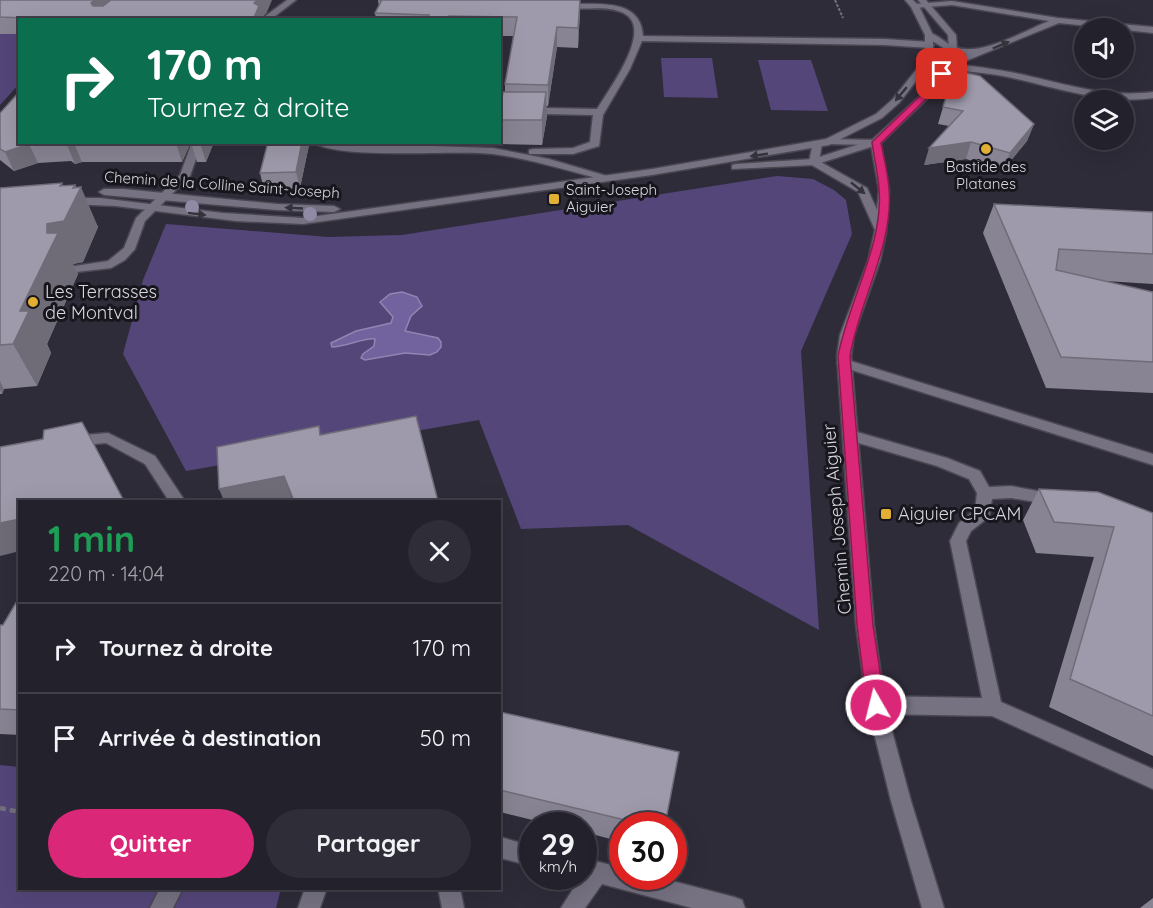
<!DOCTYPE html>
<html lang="fr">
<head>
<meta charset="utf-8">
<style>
	body { margin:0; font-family:Quicksand,sans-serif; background:#2f2e38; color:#f1f3f6; height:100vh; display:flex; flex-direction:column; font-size:22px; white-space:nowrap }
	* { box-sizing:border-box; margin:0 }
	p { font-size:20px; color:#a3a3a9 }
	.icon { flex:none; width:33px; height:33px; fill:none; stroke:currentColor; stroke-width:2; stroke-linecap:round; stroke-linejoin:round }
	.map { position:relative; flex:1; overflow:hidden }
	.details { position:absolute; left:18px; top:500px; width:483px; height:390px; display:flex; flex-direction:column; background:#23212c; border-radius:0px; box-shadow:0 6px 24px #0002,0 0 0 2px #403e48 }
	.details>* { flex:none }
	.hud { position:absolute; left:18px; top:18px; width:483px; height:126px; border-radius:0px; box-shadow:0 6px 24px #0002,0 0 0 2px #403e48; background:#0b6e4f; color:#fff; overflow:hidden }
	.tools { position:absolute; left:1074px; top:18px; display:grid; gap:12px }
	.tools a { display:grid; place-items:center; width:60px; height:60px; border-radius:50%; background:#23212c; box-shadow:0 6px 24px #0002,0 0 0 2px #403e48; font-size:30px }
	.speed { position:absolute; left:519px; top:812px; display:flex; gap:12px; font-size:30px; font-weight:700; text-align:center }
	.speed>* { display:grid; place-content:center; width:78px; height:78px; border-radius:50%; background:#23212c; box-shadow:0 6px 24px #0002,0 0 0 2px #403e48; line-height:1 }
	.speed small { font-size:15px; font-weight:400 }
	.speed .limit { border:9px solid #d22; background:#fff; color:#111 }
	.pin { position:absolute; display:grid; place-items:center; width:51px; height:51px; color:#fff; margin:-26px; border-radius:12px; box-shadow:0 3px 9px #0006 }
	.me { position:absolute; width:66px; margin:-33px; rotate:352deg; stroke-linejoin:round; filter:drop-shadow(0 0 4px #0008) }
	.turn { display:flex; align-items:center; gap:21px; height:126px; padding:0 30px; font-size:27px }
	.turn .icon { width:78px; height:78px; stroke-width:2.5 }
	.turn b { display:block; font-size:42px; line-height:51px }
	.round { display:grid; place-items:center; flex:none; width:63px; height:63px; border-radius:32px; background:#2f2e38 }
	.summary { display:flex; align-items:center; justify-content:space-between; height:102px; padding:0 30px }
	h1 { font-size:36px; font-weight:700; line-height:45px; color:#1e9e55 }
	.primary-button { display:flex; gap:12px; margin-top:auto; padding:12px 30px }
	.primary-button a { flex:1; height:69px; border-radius:36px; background:#db2777; color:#fff; font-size:24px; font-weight:700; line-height:69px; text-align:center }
	.primary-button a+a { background:#2f2e38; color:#f1f3f6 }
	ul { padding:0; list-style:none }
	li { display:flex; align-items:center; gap:18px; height:90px; padding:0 30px; border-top:2px solid #403e48 }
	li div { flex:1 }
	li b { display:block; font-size:22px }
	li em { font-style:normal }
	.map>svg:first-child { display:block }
	.green { fill:#55467a }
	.water { fill:#72629e; stroke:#9185b2; stroke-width:1.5 }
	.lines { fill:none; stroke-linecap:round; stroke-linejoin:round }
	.lane-casing { stroke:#4a4752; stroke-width:3 }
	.street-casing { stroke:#4a4752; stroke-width:3 }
	.secondary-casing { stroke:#4a4752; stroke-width:3 }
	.path-far1 { stroke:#73717d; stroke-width:2; stroke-dasharray:3 1.5; stroke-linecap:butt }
	.path { stroke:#73717d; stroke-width:4.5; stroke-dasharray:6 4; stroke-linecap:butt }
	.lane { fill:#767282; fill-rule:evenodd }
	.street { fill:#767282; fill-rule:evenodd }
	.secondary { fill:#767282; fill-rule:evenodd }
	.tree { fill:#908aa4 }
	.wall { fill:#888493 }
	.shaded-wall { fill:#6f6c78 }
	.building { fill:#9e9aab; stroke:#6f6c78; stroke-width:1.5 }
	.oneway { fill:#34323b }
	.route { fill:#db2777; stroke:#8e194d; stroke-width:1.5 }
	.poi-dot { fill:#e1af34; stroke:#17161c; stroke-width:2 }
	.labels { text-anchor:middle; stroke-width:6; stroke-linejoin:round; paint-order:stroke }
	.far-poi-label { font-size:15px; fill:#d8d6df; stroke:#17161c }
	.far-street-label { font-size:15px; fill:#d8d6df; stroke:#17161c }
	.poi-label { font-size:18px; fill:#d8d6df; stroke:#17161c; text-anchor:start }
	.street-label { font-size:18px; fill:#d8d6df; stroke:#17161c }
</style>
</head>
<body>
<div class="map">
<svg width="1153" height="908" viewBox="0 0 1153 908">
	<rect width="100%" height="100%" fill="#2f2c3a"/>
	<path class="green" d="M0 3 20 20 19 84 0 105Z
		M661 58H712L718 98 664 97Z
		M758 60H811L828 111 771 110Z
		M777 176 813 179 834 190 846 200 852 234 801 351 819 630 628 525 521 529 479 420 186 471 123 354 143 280 166 224 328 237 402 235Z
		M0 765 19 767 20 888H281L276 908H0Z"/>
	<path class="water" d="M402 292 417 297 422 306 411 316 405 331 438 338 441 342V347L437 352 430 355 405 353 365 360 361 358 363 354 374 346 375 339C365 337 346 347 332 347L331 343 356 331 391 323 393 317 380 302 390 294Z"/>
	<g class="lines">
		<g class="lane-casing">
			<path id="lane" d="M287 0H296L270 20H260Z
				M574 4C602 4 641 0 643 36L885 39 930 42 934 45 930 48 885 45 642 41 630 69 603 115 599 146 573 154H529V150L533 149 573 148 590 142 593 115 500 113V107L597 109C609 89 660 22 618 11 603 6 586 10 571 8L570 6Z
				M946 63C971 66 995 69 1020 74 1065 84 1106 98 1153 92V98C1100 105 1053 86 1003 76 983 72 963 72 943 68V64Z
				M192 142H202L190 176 145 221 135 249 125 260 111 268 68 273V267L108 261 124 248 136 218 180 175Z
				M312 142 493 148 549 159 614 178 609 181C571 172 533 159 493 154 452 149 342 161 312 142Z
				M844 359 1153 454V465L839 366 837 363 839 360Z
				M850 430 947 458 980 471 989 487 1011 486 1060 495 1062 499 1060 503 1054 505 1011 498 992 499 989 517 971 531 966 541 1001 702 1153 769V789L992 716 876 714 869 711 867 705 869 699 876 696 982 698 950 541 959 523 975 510 977 493 969 479 937 466 845 439 843 435Z
				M108 433 155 456 185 501H169L145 464 106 443 72 446 65 441 72 436Z
				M500 837 532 846V866L500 858Z
				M584 858 622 868V876H653L734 897 742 900 745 908H692L602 884 585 908H561L580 878 576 876H584Z
				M160 888H183L173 908H150Z
				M305 888H327L320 908H298Z
				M438 888H460L464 908H442Z"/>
		</g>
		<g class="street-casing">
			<path id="street" d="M952 1 1058 18 1153 27V33L1059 23 946 69 943 68V64L967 54 950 52 926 37V33C937 32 945 44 955 47 980 57 1024 31 1049 21L952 5 915 8 911 6 915 4Z
				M829 139 880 140 889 190 886 233 880 261 854 335 851 356 874 625 885 705 911 801 944 908H922L891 801 867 705 856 625 837 356 840 335 868 261 875 230 858 192 810 164 809 162 813 142 822 144 819 161 867 188 877 210 879 190 871 145 825 144V140Z"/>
		</g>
		<g class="secondary-casing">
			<path id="secondary" d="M905 0H913L919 6 933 35V53L924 71 899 103 882 118 829 145 652 175 303 224 236 221 116 206 67 204 61 201 67 198H100L223 213 303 218 652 169 826 139 876 114 893 99 916 70 925 53V35L911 7Z
				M918 0H926L956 35 957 50 954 61 926 100 880 144 814 165 732 169V165L736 164 813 159 872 140 920 96 946 61 949 50 948 35Z
				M123 189 277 204 334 206 340 209 334 212 277 210 104 195 99 192 104 189Z"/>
		</g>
		<path class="path-far1" d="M835 0 843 18"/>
		<path class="path" d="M0 808 20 812"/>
		<use href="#lane" class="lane"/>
		<use href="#street" class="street"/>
		<use href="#secondary" class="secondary"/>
	</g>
	<g class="tree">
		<circle cx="192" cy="207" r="7"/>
		<circle cx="310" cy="214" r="7"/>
	</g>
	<path class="wall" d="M0 0 267 12 262 17V20H20V34H0Z
		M378 0 580 11 578 48 557 47 548 106H546L547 116 542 145 499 144 500 109 505 92V84L514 36H500V20H376L375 13 379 7Z
		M954 70 1034 124 1027 141 1003 170 966 159 924 165 949 126 938 124Z
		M0 113 20 142H191L182 162H82L75 164 71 161 38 163 14 171 0 160Z
		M191 142H214L206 162H197Z
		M268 142H309V145L300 188 264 190 260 173Z
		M75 185 98 227 83 262 73 264 78 274 47 344 51 353 37 386 4 389 2 394H0V188Z
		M994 204 1153 212V284L1105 281 1153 292V393L1046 388 983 233Z
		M1039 489 1153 513V756L1049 707 1094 557 1036 553 1023 520Z
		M20 596V735L0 734V625H3Z
		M500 712 665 825H622V842L584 832V825H553L500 812Z
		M1153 898V908H1140Z"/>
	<path class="shaded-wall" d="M95 0H122L97 20 91 3Z
		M258 0H272L267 12 262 17V20H253L254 3Z
		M580 0V11L578 48V28Z
		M557 27V47L548 106V85Z
		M546 92 547 116 542 145V120Z
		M1034 124 1027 141 1003 170 1010 153Z
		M176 142H191L182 162 176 143Z
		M200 142H214L206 162 200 143Z
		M302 142H309V145L300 188 296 172Z
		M971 142 966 159 924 165 929 148Z
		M74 143 82 162 75 164 67 145Z
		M29 144 38 163 14 171 5 152Z
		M62 183 72 206 73 188 75 185 78 193 81 187 98 227 83 262 73 264 78 274 47 344 51 353 37 386 13 344 20 311 47 233V224Z
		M0 381 4 389 2 394 0 390Z
		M284 476 293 501H224L219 489Z
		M20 519V551L0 556V523Z"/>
	<path class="building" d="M0 0H95L91 3 93 6H103L111 0H258L254 3 259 6 253 20H78L0 17Z
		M378 0H580L578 28 557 27 548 85 505 84 517 17 449 16V20H427L429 15 375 13 382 0Z
		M954 70 980 76 1034 124 1010 153 971 142 929 148 963 111 943 107Z
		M20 91V142H55L29 144 5 152 0 149V113Z
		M503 92H546L542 120H500V109Z
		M63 142H176V143H74L67 145Z
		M268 142H302L296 172 260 173Z
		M62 183 60 186 75 185 73 188 81 187 64 221 47 224V233H58L20 311H29L13 344 0 345V188Z
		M994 204 1153 212V254L1059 249 1056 270 1153 292V362L1061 357Z
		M416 416 438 501H294L284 476 219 489 217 447 319 426 320 435Z
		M82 422 124 501H20V519L0 523V447L43 439 44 430Z
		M1039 489 1098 492 1153 513V716L1070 679 1114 527 1054 522Z
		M20 596V710L0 709V625H3Z
		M500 712 679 752 665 825H646L500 790Z"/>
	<defs><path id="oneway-solid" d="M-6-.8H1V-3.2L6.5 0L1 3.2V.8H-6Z" transform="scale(1.5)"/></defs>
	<g class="oneway">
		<use href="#oneway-solid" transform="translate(1001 45) rotate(-23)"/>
		<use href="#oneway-solid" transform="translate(901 94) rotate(130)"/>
		<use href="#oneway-solid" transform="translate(759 155) rotate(171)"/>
		<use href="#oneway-solid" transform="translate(858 188) rotate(39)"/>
		<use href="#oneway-solid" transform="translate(294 208) rotate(-177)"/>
		<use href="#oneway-solid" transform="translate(197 214) rotate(7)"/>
	</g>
	<path class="route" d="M939 72 946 74 926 99 881 143C884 158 888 174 889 189 894 245 859 301 850 356L873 625 885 705 882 710 876 713 870 710 867 705 857 625 838 356C848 302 884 244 879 189 878 173 874 158 872 142L920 96Z"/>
	<g class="poi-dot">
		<circle cx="986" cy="149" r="6"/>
		<rect x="548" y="193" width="12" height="12" rx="3"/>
		<circle cx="33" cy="302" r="6"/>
		<rect x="880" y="508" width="12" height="12" rx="3"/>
	</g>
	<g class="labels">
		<g class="far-poi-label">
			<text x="986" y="172">Bastide des<tspan x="986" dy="17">Platanes</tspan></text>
			<text x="566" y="195" text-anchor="start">Saint-Joseph<tspan x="566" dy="17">Aiguier</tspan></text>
		</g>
		<g class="far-street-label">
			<text transform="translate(222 185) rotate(4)" y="5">Chemin de la Colline Saint-Joseph</text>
		</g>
		<g class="poi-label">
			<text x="45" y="298">Les Terrasses<tspan x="45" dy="21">de Montval</tspan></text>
			<text x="898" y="520">Aiguier CPCAM</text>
		</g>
		<g class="street-label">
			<text transform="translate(837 519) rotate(-95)" y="6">Chemin Joseph Aiguier</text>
		</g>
	</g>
</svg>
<div class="tools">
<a><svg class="icon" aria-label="sound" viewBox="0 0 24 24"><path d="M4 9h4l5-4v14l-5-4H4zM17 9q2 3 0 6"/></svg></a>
<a><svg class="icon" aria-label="layers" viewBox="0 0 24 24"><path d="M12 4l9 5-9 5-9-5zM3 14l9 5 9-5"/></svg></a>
</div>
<div class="speed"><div>29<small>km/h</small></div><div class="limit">30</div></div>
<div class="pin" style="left:942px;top:74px;background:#d93025"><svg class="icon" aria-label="arrive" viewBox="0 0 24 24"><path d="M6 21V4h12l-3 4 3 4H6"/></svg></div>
<svg class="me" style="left:876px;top:705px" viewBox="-20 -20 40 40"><circle r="17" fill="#db2777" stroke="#fff" stroke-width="3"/><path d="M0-11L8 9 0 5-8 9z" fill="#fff"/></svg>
<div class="hud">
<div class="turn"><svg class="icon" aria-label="right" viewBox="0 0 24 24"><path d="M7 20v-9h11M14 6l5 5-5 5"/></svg><div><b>170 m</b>Tournez à droite</div></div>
</div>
<section class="details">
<div class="summary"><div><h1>1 min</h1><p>220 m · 14:04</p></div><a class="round"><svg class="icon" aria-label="close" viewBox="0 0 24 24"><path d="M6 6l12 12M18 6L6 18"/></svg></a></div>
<ul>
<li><svg class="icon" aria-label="right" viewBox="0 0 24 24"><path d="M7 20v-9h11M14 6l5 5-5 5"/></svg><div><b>Tournez à droite</b></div><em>170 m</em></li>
<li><svg class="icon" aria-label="arrive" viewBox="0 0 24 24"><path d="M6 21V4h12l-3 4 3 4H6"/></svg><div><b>Arrivée à destination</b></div><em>50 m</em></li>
</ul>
<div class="primary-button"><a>Quitter</a><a>Partager</a></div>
</section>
</div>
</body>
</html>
